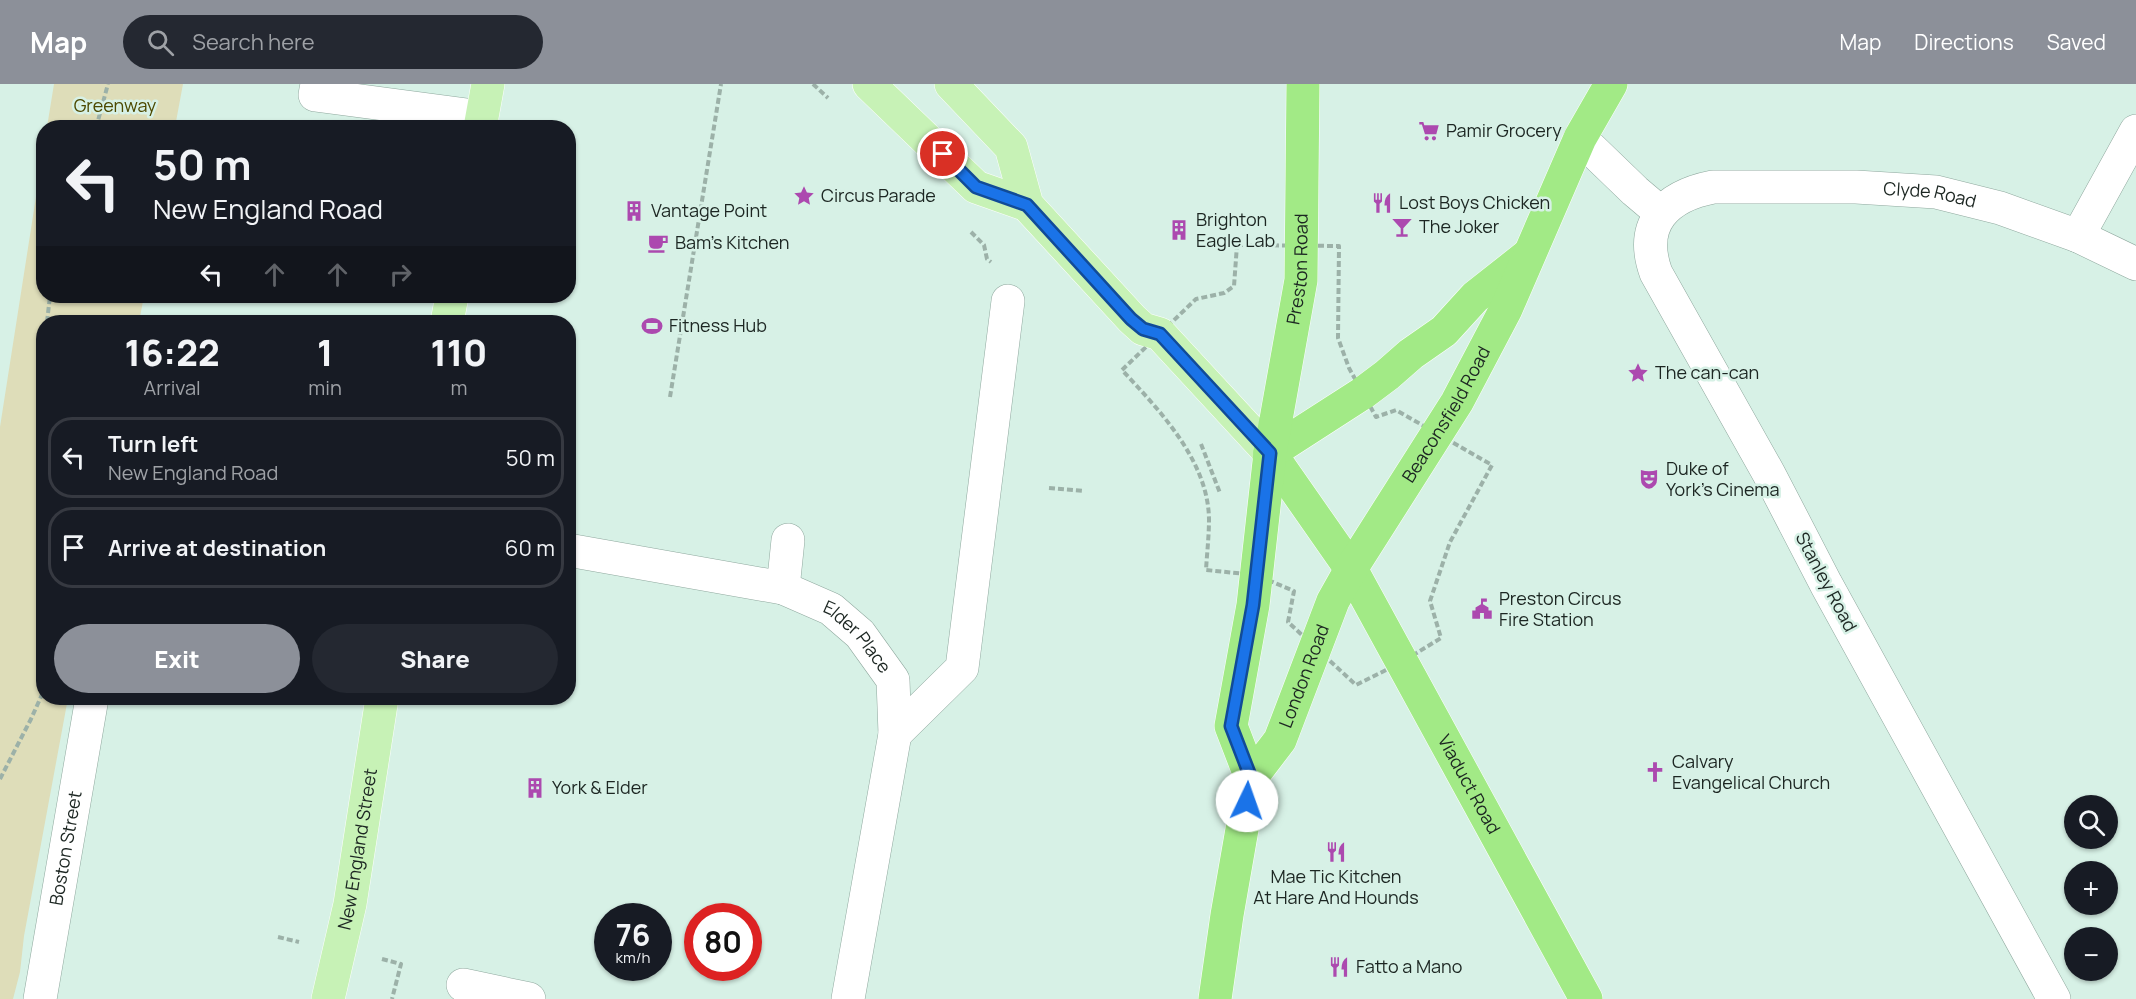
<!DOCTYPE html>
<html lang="en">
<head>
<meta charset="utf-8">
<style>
	body { margin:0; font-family:Manrope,sans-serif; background:#242831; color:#f1f3f6; height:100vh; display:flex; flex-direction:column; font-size:22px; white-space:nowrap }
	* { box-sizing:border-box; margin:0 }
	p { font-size:20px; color:#9ea1a6 }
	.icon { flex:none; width:33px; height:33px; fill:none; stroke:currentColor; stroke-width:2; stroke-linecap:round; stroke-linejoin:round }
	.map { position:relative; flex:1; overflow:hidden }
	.drawer { position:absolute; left:36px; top:231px; width:540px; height:390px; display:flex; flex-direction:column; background:#171b24; border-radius:24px; box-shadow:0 2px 4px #0004 }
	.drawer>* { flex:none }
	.top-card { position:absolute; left:36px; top:36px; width:540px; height:183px; border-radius:24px; box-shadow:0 2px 4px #0004; background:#171b24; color:#f1f3f6; overflow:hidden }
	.controls { position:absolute; left:2064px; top:711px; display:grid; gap:12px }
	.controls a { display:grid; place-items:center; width:54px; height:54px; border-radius:50%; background:#171b24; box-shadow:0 2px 4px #0004; font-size:30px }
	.speed { position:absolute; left:594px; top:819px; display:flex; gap:12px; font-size:30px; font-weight:700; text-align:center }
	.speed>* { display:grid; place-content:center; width:78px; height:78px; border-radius:50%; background:#171b24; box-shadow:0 2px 4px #0004; line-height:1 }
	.speed small { font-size:15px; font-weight:400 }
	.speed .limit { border:9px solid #d22; background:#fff; color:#111 }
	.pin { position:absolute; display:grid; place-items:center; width:51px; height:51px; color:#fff; margin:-26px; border:3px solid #fff; border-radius:50%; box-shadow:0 2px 6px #0007 }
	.me { position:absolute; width:66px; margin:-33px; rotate:3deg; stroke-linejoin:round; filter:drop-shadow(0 0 4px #0008) }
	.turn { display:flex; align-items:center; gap:21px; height:126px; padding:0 18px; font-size:27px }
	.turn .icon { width:78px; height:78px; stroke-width:2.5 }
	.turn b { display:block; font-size:42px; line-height:51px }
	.lanes { display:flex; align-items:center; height:57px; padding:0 18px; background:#0003; justify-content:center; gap:30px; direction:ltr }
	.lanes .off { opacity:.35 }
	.eta { display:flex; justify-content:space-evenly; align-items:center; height:102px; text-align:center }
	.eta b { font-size:36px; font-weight:800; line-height:42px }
	.action { display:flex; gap:12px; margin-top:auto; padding:12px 18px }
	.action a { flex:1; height:69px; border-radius:36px; background:#8c9099; color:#fff; font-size:24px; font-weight:800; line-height:69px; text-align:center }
	.action a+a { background:#242831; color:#f1f3f6 }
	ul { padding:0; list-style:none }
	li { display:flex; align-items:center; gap:18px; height:81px; margin:0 12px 9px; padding:0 6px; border:3px solid #363941; border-radius:24px }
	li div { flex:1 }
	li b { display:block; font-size:22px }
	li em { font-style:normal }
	header { display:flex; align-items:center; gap:36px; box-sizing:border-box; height:84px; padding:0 30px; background:#8c9099; color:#fff }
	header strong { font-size:28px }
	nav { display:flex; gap:33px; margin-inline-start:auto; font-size:21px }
	.search { width:420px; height:54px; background:#242831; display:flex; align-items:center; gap:15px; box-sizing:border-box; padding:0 21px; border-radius:33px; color:#9ea1a6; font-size:22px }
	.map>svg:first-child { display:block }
	.green { fill:#deddb9 }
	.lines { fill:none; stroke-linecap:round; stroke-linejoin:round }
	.minor-casing { stroke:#8fa89e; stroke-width:34 }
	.major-casing { stroke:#fff; stroke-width:34 }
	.highway-casing { stroke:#fff; stroke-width:34 }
	.path { stroke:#9cb1a8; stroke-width:4; stroke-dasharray:6 3; stroke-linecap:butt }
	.minor { stroke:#fff; stroke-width:33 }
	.major { stroke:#c7f2b6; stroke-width:33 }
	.highway { stroke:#a2ea86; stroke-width:33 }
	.route-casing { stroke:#114b97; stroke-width:15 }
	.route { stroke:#1a73e8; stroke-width:10 }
	.labels { text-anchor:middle; stroke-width:5; stroke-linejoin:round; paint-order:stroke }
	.park-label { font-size:18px; fill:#4d4900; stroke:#d7f1e6 }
	.poi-label { font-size:18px; fill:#1c2622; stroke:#d7f1e6; text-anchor:start }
	.street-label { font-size:18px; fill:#1c2622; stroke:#d7f1e6 }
</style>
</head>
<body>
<header>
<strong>Map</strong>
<div class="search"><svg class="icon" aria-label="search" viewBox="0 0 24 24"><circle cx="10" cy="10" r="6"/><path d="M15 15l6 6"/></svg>Search here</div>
<nav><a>Map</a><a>Directions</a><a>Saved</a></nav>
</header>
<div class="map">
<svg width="2136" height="915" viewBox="0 0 2136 915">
	<rect width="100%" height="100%" fill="#d7f1e6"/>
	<path class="green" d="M54 0H183L175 43H47Z
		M43 68 44 212H144L139 238H44V614H68L24 852 20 888 13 915H0V343Z"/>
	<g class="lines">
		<g class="minor-casing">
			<g id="minor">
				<path d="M317 0 315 11 482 33"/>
				<path d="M1580 54 1635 107 1661 129"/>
				<path d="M2078 152 2136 47"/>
				<path id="s1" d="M568 466 783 504 831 525 860 550 893 596 895 650 848 915"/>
				<path d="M783 504 788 456"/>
				<path d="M895 650 962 584 1008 217"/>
				<path d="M463 901 529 915"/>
				<path id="s2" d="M40 915 92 614"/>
				<path id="s3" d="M2054 915 1826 500 1769 390 1656 189C1638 139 1667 112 1713 103H1856L1936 108 2000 124 2078 152 2136 180"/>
			</g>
		</g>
		<g class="major-casing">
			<g id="major">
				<path d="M869 0 976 103 1027 121"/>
				<path d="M951 0 1011 63 1027 121 1132 235 1143 245 1160 250 1270 369"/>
				<path d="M480 44 488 0"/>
				<path d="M447 238 452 212"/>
				<path id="s4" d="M328 915 350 820 382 614"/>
			</g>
		</g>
		<g class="highway-casing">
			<g id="highway">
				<path id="s5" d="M1270 369 1351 485 1586 915"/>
				<path d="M1270 369 1363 309 1387 291 1411 270 1444 247 1475 213 1527 172"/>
				<path id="s6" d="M1251 694 1231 642 1253 521 1270 369 1301 196 1303 0"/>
				<path id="s7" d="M1215 915 1227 831 1251 694 1280 656 1333 517 1351 485 1457 318 1506 225 1580 54 1611 0"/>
			</g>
		</g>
		<path class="path" d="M813 0 828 14
			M96 44 108 0
			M971 148 984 161 987 175 991 178
			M1237 161 1339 162 1338 254 1349 284 1376 333 1396 326 1492 381 1450 458 1430 517 1441 554 1402 578 1356 601 1288 538 1294 507 1256 491 1206 486C1207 469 1209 452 1209 435 1208 376 1159 326 1122 286L1196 215 1224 209 1234 202Z
			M47 238 50 212
			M44 294 39 381 44 399
			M670 313 721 0
			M1201 360 1220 409
			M1049 404 1084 407
			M0 695 31 635 44 606
			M278 853 299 858
			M382 875 401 880 392 915"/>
		<use href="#minor" class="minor"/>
		<use href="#major" class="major"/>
		<use href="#highway" class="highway"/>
	</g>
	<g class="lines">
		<g class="route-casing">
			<path id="route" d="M943 70 976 103 1027 121 1131 235 1143 245 1160 250 1270 369 1253 521 1231 642 1251 694 1247 717"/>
		</g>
		<use href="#route" class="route"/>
	</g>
	<defs>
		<g id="supermarket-bare" transform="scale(1.62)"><path d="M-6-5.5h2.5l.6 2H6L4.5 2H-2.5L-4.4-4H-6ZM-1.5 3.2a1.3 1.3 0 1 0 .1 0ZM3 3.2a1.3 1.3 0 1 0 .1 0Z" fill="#ac49af" stroke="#d7f1e6" stroke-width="2.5" paint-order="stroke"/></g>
		<g id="sight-bare" transform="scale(1.62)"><path d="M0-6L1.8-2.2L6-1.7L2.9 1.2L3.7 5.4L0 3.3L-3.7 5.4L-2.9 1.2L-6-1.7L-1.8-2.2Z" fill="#ac49af" stroke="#d7f1e6" stroke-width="2.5" paint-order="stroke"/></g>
		<g id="restaurant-bare" transform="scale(1.62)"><path d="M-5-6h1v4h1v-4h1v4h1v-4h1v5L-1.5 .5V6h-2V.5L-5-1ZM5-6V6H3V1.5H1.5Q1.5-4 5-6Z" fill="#ac49af" stroke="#d7f1e6" stroke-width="2.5" paint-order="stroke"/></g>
		<g id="building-bare" transform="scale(1.62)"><path d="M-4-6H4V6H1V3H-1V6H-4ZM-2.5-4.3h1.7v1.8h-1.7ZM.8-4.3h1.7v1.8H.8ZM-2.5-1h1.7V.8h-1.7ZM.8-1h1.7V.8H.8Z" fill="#ac49af" stroke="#d7f1e6" stroke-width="2.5" paint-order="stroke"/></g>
		<g id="bar-bare" transform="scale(1.62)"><path d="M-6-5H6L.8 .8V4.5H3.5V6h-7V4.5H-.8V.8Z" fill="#ac49af" stroke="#d7f1e6" stroke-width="2.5" paint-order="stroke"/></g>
		<g id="cafe-bare" transform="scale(1.62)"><path d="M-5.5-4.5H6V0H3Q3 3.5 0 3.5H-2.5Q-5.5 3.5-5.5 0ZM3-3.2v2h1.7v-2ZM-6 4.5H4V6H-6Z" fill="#ac49af" stroke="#d7f1e6" stroke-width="2.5" paint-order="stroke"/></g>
		<g id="stadium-bare" transform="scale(1.62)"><path d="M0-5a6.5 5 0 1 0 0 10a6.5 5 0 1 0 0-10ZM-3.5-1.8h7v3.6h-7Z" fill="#ac49af" stroke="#d7f1e6" stroke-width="2.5" paint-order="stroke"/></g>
		<g id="theatre-bare" transform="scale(1.62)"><path d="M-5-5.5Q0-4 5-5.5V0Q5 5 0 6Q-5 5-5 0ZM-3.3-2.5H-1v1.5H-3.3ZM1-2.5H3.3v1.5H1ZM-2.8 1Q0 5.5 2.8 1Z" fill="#ac49af" stroke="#d7f1e6" stroke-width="2.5" paint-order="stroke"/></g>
		<g id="civic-bare" transform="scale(1.62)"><path d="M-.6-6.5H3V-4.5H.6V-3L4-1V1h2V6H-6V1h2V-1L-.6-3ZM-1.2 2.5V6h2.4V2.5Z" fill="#ac49af" stroke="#d7f1e6" stroke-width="2.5" paint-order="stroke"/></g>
		<g id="church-bare" transform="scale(1.62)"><path d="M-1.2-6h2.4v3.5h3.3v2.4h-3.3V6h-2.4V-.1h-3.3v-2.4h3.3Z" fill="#ac49af" stroke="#d7f1e6" stroke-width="2.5" paint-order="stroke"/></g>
	</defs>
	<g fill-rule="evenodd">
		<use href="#supermarket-bare" x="1429" y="47"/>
		<use href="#sight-bare" x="804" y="112"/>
		<use href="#restaurant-bare" x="1382" y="119"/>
		<use href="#building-bare" x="634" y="127"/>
		<use href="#bar-bare" x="1402" y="143"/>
		<use href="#building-bare" x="1179" y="146"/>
		<use href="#cafe-bare" x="658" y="159"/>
		<use href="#stadium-bare" x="652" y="242"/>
		<use href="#sight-bare" x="1638" y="289"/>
		<use href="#theatre-bare" x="1649" y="395"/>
		<use href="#civic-bare" x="1482" y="525"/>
		<use href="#church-bare" x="1655" y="688"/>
		<use href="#building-bare" x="535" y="704"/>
		<use href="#restaurant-bare" x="1336" y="768"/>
		<use href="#restaurant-bare" x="1339" y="883"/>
	</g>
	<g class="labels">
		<g class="park-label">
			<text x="115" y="28">Greenway</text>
		</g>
		<g class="poi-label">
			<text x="1446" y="53">Pamir Grocery</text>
			<text x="821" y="118">Circus Parade</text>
			<text x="1399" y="125">Lost Boys Chicken</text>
			<text x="651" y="133">Vantage Point</text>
			<text x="1196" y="142">Brighton<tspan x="1196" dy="21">Eagle Lab</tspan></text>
			<text x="1419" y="149">The Joker</text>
			<text x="675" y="165">Bam's Kitchen</text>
			<text x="669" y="248">Fitness Hub</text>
			<text x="1655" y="295">The can-can</text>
			<text x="1666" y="391">Duke of<tspan x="1666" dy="21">York's Cinema</tspan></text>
			<text x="1499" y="521">Preston Circus<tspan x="1499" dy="21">Fire Station</tspan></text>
			<text x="1672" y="684">Calvary<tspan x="1672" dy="21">Evangelical Church</tspan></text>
			<text x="552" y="710">York &amp; Elder</text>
			<text x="1336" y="799" text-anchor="middle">Mae Tic Kitchen<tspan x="1336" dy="21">At Hare And Hounds</tspan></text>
			<text x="1356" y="889">Fatto a Mano</text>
		</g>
		<g class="street-label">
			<text dy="6" stroke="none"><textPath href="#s3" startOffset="1167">Clyde Road</textPath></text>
			<text dy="6" stroke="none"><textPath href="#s6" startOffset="518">Preston Road</textPath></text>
			<text dy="6" stroke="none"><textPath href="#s7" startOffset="639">Beaconsfield Road</textPath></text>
			<text transform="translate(1826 498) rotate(62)" y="6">Stanley Road</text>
			<text dy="6" stroke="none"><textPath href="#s1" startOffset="309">Elder Place</textPath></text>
			<text dy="6" stroke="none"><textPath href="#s7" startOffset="340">London Road</textPath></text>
			<text dy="6" stroke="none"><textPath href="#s5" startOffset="387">Viaduct Road</textPath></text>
			<text dy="6" stroke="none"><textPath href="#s2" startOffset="153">Boston Street</textPath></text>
			<text dy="6" stroke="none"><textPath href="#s4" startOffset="153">New England Street</textPath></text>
		</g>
	</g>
</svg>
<div class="controls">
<a><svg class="icon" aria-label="search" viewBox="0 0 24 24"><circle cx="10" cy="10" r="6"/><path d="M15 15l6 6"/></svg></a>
<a>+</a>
<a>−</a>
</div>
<div class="speed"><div>76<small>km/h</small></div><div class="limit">80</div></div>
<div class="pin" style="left:943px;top:70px;background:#d93025"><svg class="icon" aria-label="arrive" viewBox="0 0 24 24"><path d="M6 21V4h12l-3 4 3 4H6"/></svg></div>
<svg class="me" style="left:1247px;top:717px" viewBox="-20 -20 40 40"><circle r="19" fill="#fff"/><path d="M0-13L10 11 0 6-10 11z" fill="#1a73e8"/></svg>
<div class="top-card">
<div class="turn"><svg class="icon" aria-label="left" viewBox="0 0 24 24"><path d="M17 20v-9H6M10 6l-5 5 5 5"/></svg><div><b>50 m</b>New England Road</div></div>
<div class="lanes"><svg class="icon" aria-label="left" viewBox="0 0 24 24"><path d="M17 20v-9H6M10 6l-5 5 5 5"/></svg><svg class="icon off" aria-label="ahead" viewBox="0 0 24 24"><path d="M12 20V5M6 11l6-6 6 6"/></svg><svg class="icon off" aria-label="ahead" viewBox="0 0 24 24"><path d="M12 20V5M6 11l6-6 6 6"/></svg><svg class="icon off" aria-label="right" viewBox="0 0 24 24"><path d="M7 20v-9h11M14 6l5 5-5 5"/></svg></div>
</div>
<section class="drawer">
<div class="eta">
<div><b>16:22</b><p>Arrival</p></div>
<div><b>1</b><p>min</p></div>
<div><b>110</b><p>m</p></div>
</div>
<ul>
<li><svg class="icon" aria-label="left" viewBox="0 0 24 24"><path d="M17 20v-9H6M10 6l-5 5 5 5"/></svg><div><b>Turn left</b><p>New England Road</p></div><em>50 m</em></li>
<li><svg class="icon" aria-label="arrive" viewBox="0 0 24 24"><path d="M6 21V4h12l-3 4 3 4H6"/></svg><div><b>Arrive at destination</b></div><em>60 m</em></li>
</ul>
<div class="action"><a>Exit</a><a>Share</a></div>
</section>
</div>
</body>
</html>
